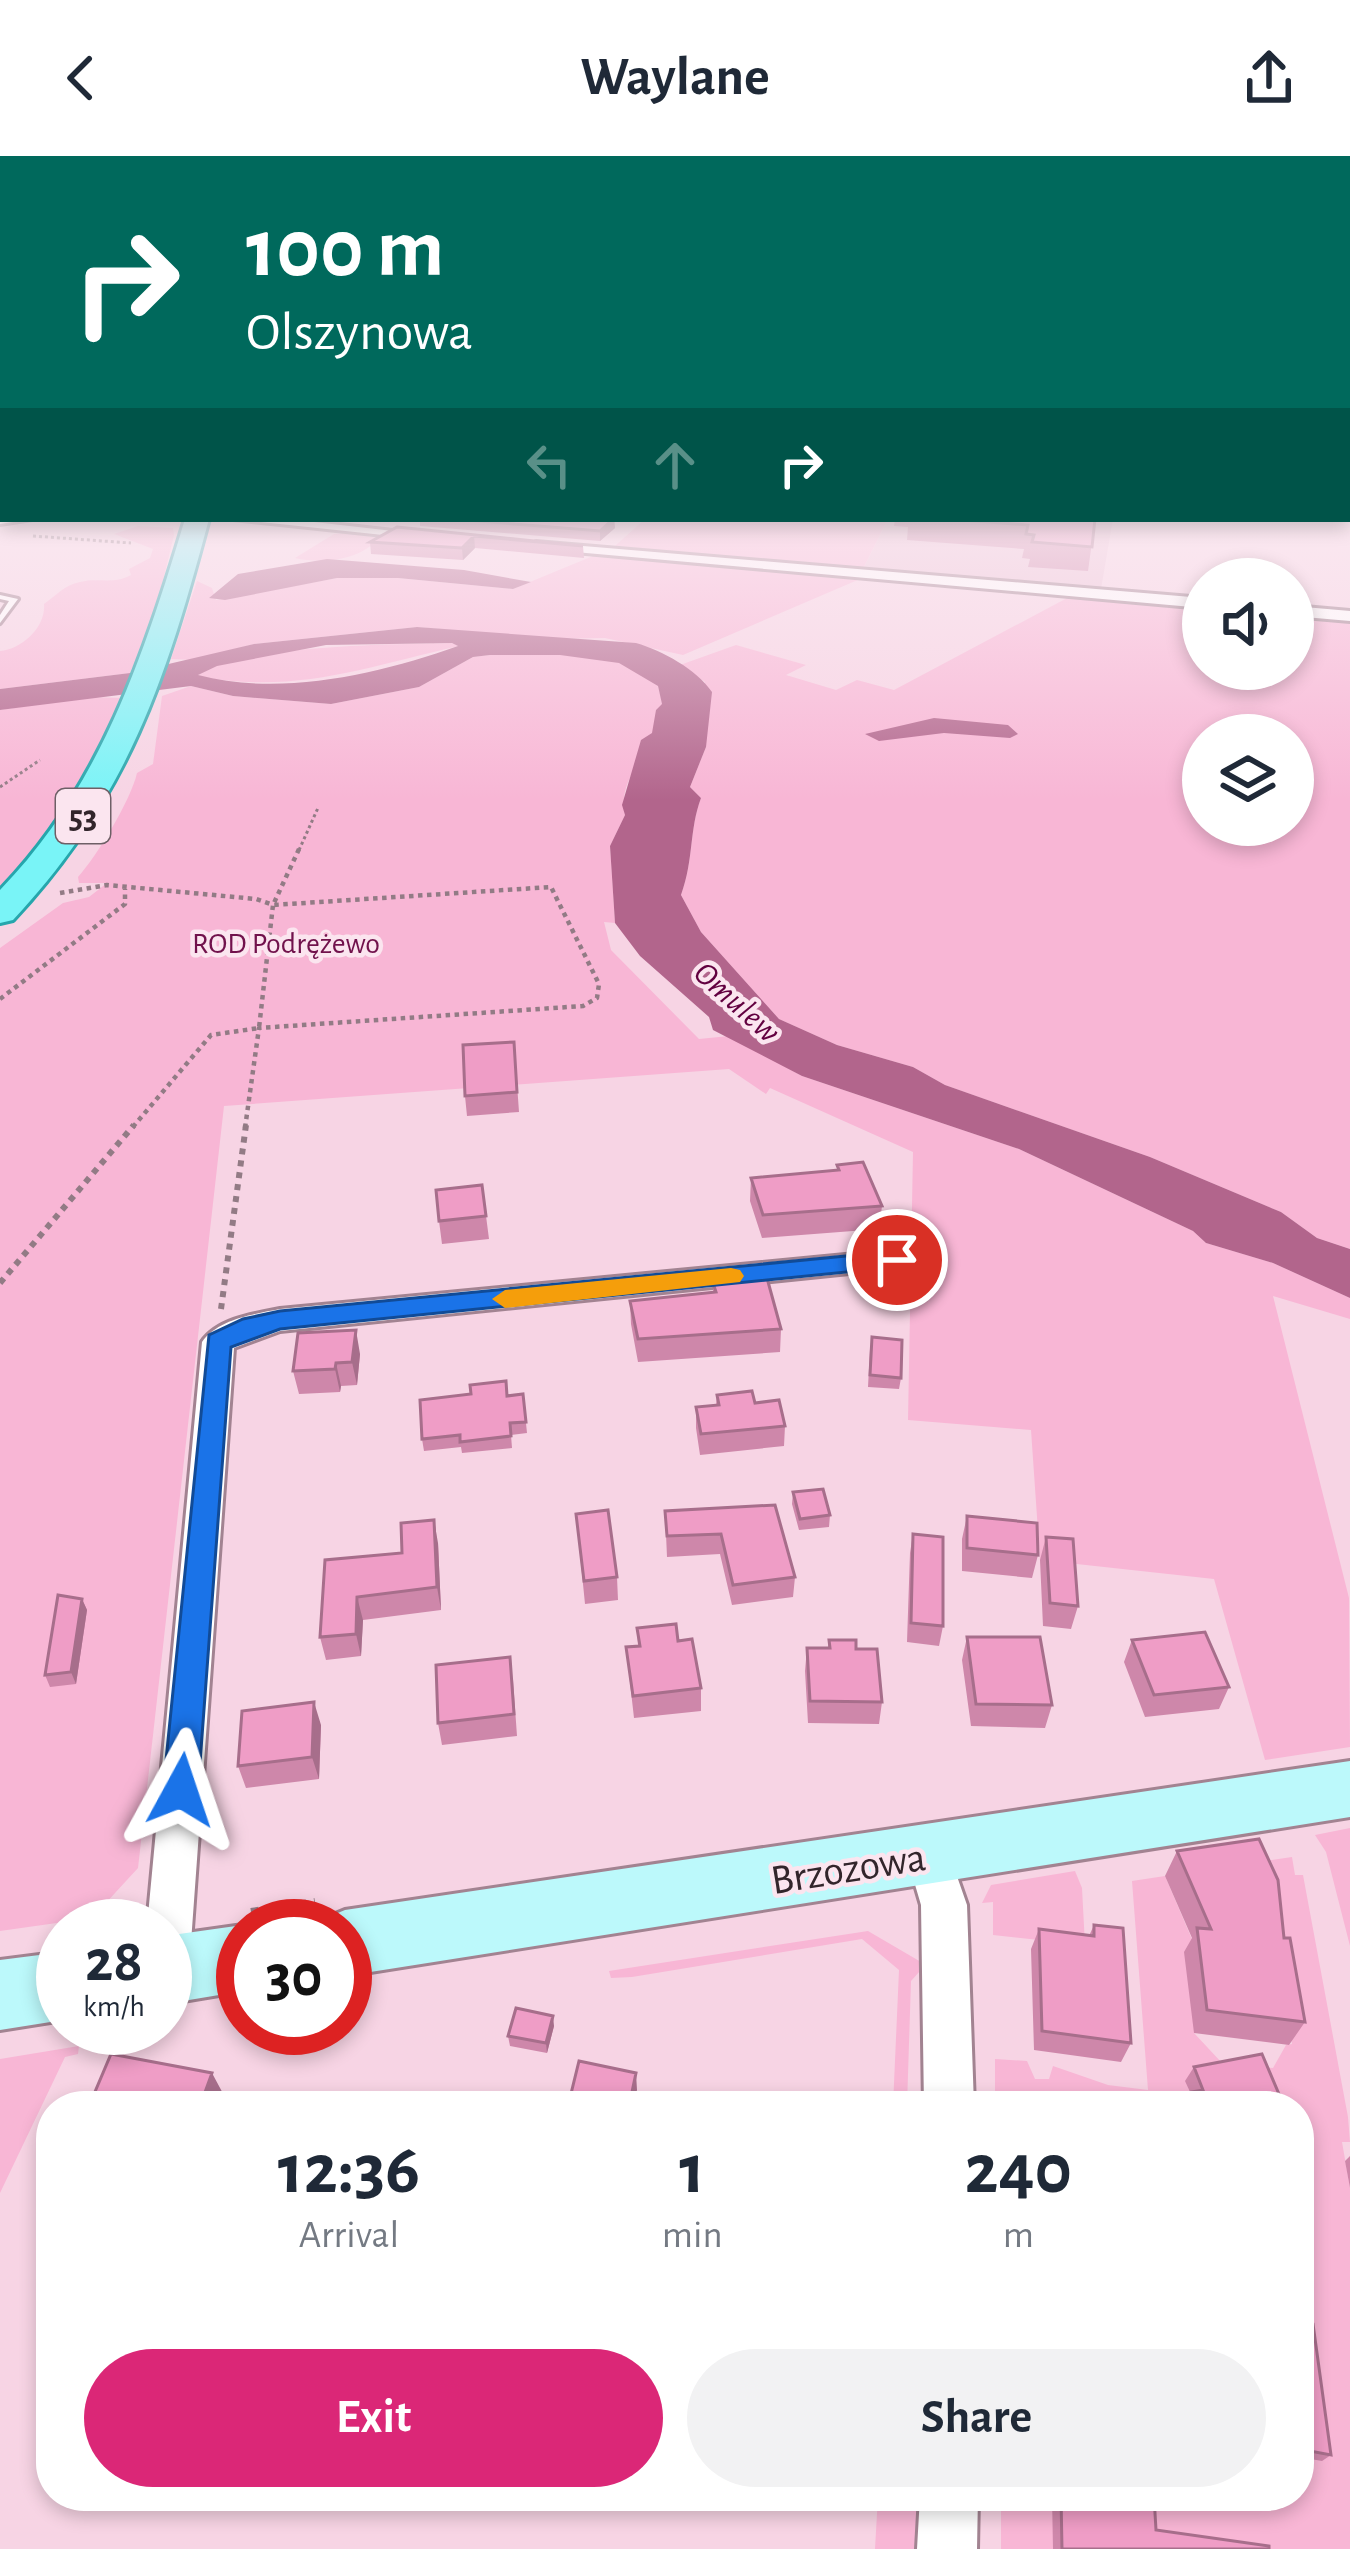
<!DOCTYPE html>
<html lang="en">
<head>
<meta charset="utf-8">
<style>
	body { margin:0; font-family:"Alegreya Sans",sans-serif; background:#f2f2f3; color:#1f2937; height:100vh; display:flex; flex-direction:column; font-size:45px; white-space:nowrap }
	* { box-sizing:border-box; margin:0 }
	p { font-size:39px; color:#747a83 }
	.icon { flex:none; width:66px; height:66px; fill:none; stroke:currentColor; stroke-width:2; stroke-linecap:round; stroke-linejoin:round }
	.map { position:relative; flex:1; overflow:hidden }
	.drawer { position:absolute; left:36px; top:1935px; width:1278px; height:420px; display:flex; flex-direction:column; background:#fff; border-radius:48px; box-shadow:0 6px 18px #0003 }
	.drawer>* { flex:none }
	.top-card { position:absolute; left:0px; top:0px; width:1350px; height:366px; box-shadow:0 6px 18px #0003; background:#00695c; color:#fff; overflow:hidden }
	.fabs { position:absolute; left:1182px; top:402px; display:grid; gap:24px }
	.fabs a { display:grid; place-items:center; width:132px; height:132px; border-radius:50%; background:#fff; box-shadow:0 6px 18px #0003; font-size:60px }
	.speed { position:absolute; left:36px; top:1743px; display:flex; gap:24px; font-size:60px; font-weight:700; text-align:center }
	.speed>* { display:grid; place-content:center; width:156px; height:156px; border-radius:50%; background:#fff; box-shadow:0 6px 18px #0003; line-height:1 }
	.speed small { font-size:30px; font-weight:400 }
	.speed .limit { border:18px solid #d22; background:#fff; color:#111 }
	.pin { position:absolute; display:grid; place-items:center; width:102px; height:102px; color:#fff; margin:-51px; border:6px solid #fff; border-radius:50%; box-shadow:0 3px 12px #0007 }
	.me { position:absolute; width:132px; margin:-66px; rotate:5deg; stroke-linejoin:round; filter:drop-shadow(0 0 9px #0008) }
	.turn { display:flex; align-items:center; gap:42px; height:252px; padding:0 48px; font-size:54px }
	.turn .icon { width:156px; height:156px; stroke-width:2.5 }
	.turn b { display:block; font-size:84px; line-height:102px }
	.lanes { display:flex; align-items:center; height:114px; padding:0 48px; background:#0003; justify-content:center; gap:60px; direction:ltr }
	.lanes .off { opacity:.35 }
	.eta { display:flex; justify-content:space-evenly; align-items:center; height:204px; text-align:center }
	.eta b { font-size:72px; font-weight:700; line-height:84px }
	.cta { display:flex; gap:24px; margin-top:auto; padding:24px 48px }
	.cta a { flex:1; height:138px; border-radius:72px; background:#db2777; color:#fff; font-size:48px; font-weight:700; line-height:138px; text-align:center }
	.cta a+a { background:#f2f2f3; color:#1f2937 }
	header { display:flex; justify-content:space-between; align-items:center; height:156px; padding:0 48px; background:#fff; font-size:54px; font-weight:700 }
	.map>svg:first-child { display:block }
	.built { fill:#ecc3d7 }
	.green { fill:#f8b6d5; fill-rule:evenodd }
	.water { fill:#b2658c; fill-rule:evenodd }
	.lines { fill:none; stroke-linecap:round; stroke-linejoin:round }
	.service-casing { stroke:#a28391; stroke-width:6 }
	.minor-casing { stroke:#a28391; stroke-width:6 }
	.secondary-casing { stroke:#a28391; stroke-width:6 }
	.primary-casing { stroke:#26a6ac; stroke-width:6 }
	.path-far3 { stroke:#927b85; stroke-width:3; stroke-dasharray:3 3; stroke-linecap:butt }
	.path-far2 { stroke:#927b85; stroke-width:4.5; stroke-dasharray:4.5 4.5; stroke-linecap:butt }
	.path-far1 { stroke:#927b85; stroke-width:6; stroke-dasharray:6 6; stroke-linecap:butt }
	.path { stroke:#927b85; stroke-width:8; stroke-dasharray:8 8; stroke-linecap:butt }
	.service { fill:#fff; fill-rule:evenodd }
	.minor { fill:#fff; fill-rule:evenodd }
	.secondary { fill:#bcf9fb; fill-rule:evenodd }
	.primary { fill:#79f4f7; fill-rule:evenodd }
	.wall { fill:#ce87aa }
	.shaded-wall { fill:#a76e8b }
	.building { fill:#ef9dc6; stroke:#a76e8b; stroke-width:3 }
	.route { fill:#1a73e8; stroke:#114b97; stroke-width:3 }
	.slow { fill:#f59e0b }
	.labels { text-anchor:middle; stroke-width:9; stroke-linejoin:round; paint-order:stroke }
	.far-park-label { font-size:30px; fill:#71124c; stroke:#fbe5ef }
	.shield { fill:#fbe5ef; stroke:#6e5f66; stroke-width:3 }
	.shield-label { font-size:33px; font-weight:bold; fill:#32252b }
	.far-water-label { font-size:33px; font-style:italic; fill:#620040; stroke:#fbe5ef }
	.near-street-label { font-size:42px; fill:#32252b; stroke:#fbe5ef }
</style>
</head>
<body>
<header><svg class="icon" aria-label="back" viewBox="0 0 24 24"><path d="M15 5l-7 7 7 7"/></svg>Waylane<svg class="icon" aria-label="share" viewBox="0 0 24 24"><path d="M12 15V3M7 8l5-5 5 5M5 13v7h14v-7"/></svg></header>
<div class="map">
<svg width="1350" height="2393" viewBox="0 0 1350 2393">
	<rect width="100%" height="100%" fill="#f7d4e4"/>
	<path class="built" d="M888 363H1113L1101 433 863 413Z"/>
	<path class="green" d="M645 363H888L863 413 615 390Z
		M138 370 173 372 174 379 154 462 130 517 0 533V495C22 493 46 471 44 448 57 439 64 429 80 426 98 421 113 429 131 419L129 413 150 402 153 393 114 378Z
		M349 377 378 382C361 405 321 408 295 402L334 378Z
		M593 400 860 423 683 499 605 482 549 483 417 471 254 488 195 504 171 503 197 425 212 432 216 444 337 422H398L513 433Z
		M1069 441 1203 452V513H1293V460L1350 465V1093L1317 1082 1281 1056 1150 1001 945 929 913 911 837 889 779 863 701 776 681 739C694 703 689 674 701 642L690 631 706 591 705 526 680 509 736 489 806 509 786 519 836 534 857 524 894 534ZM1203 579H1293V669H1203Z
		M452 487 459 490C366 511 294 539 197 520 227 489 404 488 452 487Z
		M490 499C542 499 618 489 658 530 659 536 662 542 662 548 663 587 615 618 625 659L610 690 615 767 604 766 611 794 699 883 729 880 802 920 1019 993 1193 1075 1206 1087 1273 1107 1350 1142V1163L1273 1140 1349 1442 1350 1591 1265 1604 1214 1423 1040 1404 1031 1274 908 1264 913 996 770 932 766 938 729 913 224 950 138 1712 92 1762 0 1775V792L63 747 89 741 107 727H79L78 721C97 700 131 644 137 617L153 608 162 540 191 530 233 540 331 548 419 531 473 501Z
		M87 541 127 542C94 615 54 678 0 737V554Z
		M1350 1672V1790L1326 1696 1315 1679Z
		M1292 1701 1295 1719H1303L1348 1961 1350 1986H1342L1350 2032V2393H1001V2340H1299V1950H1268L1256 1910 1273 1912 1286 1889 1292 1888 1265 1705Z
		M1075 1715 1082 1732 1085 1789 993 1779V1746L982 1747 991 1729Z
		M1165 1720 1194 1788V1877L1222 1907 1186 1925 1194 1948 995 1950V1903L1027 1905 1035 1923H1049L1053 1910 1108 1929 1148 1934 1132 1725Z
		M868 1775 921 1806 929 1805 911 1825 907 1950H893L899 1814 862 1783 632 1821 611 1822 609 1815Z
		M79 1890 78 1898 65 1901 0 2037V1903Z
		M878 2340H920L918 2393H875Z"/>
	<path class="water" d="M327 403 464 414 531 426 513 433 398 422H337L225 444 209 442 238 418Z
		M417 471 636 487C663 495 696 513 712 536L706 591 690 631 701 642C689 674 694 703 681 739L701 776 779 863 837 889 913 911 945 929 1150 1001 1281 1056 1317 1082 1350 1093V1142L1273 1107 1206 1087 1193 1075 1019 993 802 920 713 874 709 861 640 800 615 767 610 690 625 659 622 649 641 584 652 577 656 554 662 548 658 530 619 507 560 499H490L473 501 419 531 331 548 233 540 191 530 0 554V533L130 517 254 488ZM452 487 458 490C379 518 281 541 198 519L217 510 326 489Z
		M934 562 1008 569 1018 578 1010 582 944 577 879 585 865 578Z"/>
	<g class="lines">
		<g class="service-casing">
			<path id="service" d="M0 439 18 443 0 467V459L9 445 0 443Z"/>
		</g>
		<g class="minor-casing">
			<path id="minor" d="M0 318H3V326H0Z
				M0 360 3 363H32L0 368Z
				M233 363H288L437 380 430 384Z
				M536 386 1203 442V452L541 393Z
				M1293 450 1350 455V465L1293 460Z
				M897 1094 908 1097 912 1104 908 1111 280 1175 234 1192 189 1814 183 1830 165 1837V1770H147L202 1186C218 1163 254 1158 280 1153Z
				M928 1677 944 1683 967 1749 974 1950H924L921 1749 906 1698 912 1683Z
				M920 2340H978L977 2393H917Z"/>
		</g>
		<g class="secondary-casing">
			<path id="secondary" d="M1350 1605V1661L345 1820V1770H319L321 1764 345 1754Z
				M243 1769V1835L165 1848V1780Z
				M63 1796V1864L0 1874V1804Z"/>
		</g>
		<g class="primary-casing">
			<path id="primary" d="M185 363H209C166 523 129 640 13 764L0 767V734C101 630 144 499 185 363Z"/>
		</g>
		<path class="path-far3" d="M33 380 131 387
			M0 631 40 604
			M299 694 318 652"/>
		<path class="path-far2" d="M60 737 107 729 256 743 273 749 259 872 211 879 132 972
			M0 843 125 748V733
			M245 972 259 872 583 850 597 842 599 828 551 731 273 749 300 691"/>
		<path class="path-far1" d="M0 1127 134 969
			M221 1153 246 969"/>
		<path class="path" d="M251 1756 315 1746
			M265 1770 266 1753"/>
		<use href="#service" class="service"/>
		<use href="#minor" class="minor"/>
		<use href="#secondary" class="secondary"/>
		<use href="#primary" class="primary"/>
	</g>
	<path class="wall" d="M420 363H614L615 372 600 385 420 370Z
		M895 363H1104V365L1095 364 1088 415 1028 411 1030 403 1022 402 1024 393 907 384 908 371 894 370Z
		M397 371 583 390 584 402 475 392 463 404 371 398 370 386Z
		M514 886 519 956 467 960 465 940Z
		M837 1009 882 1050 879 1073 762 1082 750 1045 751 1022 837 1014Z
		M482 1029 489 1083 442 1088 439 1065Z
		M713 1127 781 1173 780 1196 638 1206 631 1168 630 1145 713 1137Z
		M870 1193 901 1222 899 1233 868 1231Z
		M360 1198 357 1229 341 1230 340 1236 299 1238 293 1215Z
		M523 1238 527 1277 511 1279 512 1292 462 1297 461 1291 424 1295 422 1283 507 1240Z
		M717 1239 755 1247 785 1270 784 1290 700 1299 696 1272V1251L716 1249Z
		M793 1336 830 1359 829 1371 799 1374 792 1348Z
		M775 1349 795 1421 793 1441 732 1449 720 1398 667 1401 665 1355Z
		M576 1358 617 1421 618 1444 585 1448Z
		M967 1360 1038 1399 1032 1422 962 1415V1383Z
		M913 1378 943 1470 939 1490 907 1486 910 1397Z
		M1046 1381 1078 1450 1071 1473 1043 1470 1040 1404Z
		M438 1387 441 1454 363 1464 361 1500 326 1504 320 1481 325 1404 402 1397Z
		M82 1443 87 1454 76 1528 50 1531 45 1519Z
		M637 1472 678 1485 701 1532V1555L634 1562 626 1491 638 1490Z
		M967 1481 1052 1549 1045 1572 971 1570 962 1504Z
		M829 1484 856 1493 882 1546 879 1568 808 1567 805 1515 807 1492H828Z
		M1132 1484 1229 1531 1219 1553 1145 1561 1124 1506Z
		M513 1524 517 1580 442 1589 438 1567Z
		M321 1569 319 1623 246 1632 238 1610Z
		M1177 1695 1284 1782 1305 1866 1289 1889 1194 1877 1184 1796 1192 1782 1165 1720Z
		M1094 1769 1131 1887 1121 1906 1034 1894 1031 1793 1039 1773 1089 1780Z
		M554 1870 547 1897 510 1890 508 1880Z
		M1194 1911 1284 1950H1174L1181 1938 1190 1936 1185 1925Z
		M1350 2000V2032L1345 2005Z
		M38 2009 51 2011V2025Z
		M1299 2020 1310 2046 1299 2058Z
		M1299 2165 1331 2299 1322 2305 1299 2301Z
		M1052 2340H1154L1156 2374 1269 2393H1053Z"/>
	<path class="shaded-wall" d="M614 363 615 372 600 385V375Z
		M474 380 475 392 463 404 462 392Z
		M356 1174 360 1198 357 1229 352 1206Z
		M336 1207 341 1230 340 1236 335 1213Z
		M434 1364 438 1387 441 1454 437 1431Z
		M357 1441 363 1464 361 1500 356 1478Z
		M82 1443 87 1454 76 1528 71 1516Z
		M314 1546 321 1569 319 1623 312 1601Z
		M553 1860 554 1870 547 1897 546 1887Z
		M212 1917 227 1945 225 1950H200Z
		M636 1917 637 1934 633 1950H629Z"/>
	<path class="building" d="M454 363H613L600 375Z
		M949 363H1095L1092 391 1032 386 1034 379 1026 378 1028 369Z
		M397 371 583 390 474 380 462 392 370 386Z
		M514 886 517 936 465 940 463 889Z
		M863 1006 882 1050 763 1059 751 1022 839 1014 837 1009Z
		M482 1029 486 1060 439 1065 436 1034Z
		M767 1122 781 1173 638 1183 630 1145 716 1136 713 1127Z
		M356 1174 352 1206 336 1207 335 1213 293 1215 298 1177Z
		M872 1181 902 1184 901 1222 870 1219Z
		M506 1225 507 1240 523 1238 526 1266 510 1267 511 1280 460 1286V1279L422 1283 420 1244 471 1238 470 1229Z
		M752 1235 755 1247 779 1244 785 1270 701 1278 696 1251 719 1249 717 1239Z
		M823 1333 830 1359 800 1363 793 1336Z
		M775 1349 795 1421 733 1429 721 1378 667 1380 665 1355Z
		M608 1354 617 1421 584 1425 576 1358Z
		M967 1360 1037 1367 1038 1399 967 1392Z
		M434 1364 437 1431 357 1441 356 1478 320 1481 325 1404 402 1397 401 1367Z
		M913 1378 943 1381V1470L911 1467Z
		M1046 1381 1073 1383 1078 1450 1050 1447Z
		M58 1439 82 1443 71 1516 45 1519Z
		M676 1468 678 1485 692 1483 701 1532 633 1540 626 1491 640 1490 637 1472Z
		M1205 1476 1229 1531 1154 1539 1132 1484Z
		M967 1481H1040L1052 1549 976 1548Z
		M829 1484H856V1493H877L882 1546 810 1545 807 1492H830Z
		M510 1501 514 1558 438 1567 436 1509Z
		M314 1546 312 1601 238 1610 242 1555Z
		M1259 1683 1278 1724 1284 1782H1290L1305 1866 1207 1854 1197 1772 1211 1773 1177 1695Z
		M1094 1769 1123 1772 1131 1887 1042 1875 1039 1773 1094 1780Z
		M516 1852 553 1860 546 1887 508 1880Z
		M111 1898 212 1917 200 1950H89Z
		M1262 1898 1284 1950H1186L1181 1938 1203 1934 1194 1911Z
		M579 1905 636 1917 629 1950H568Z
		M51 1978V2011L38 2009Z
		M1299 2020 1310 2046 1299 2048Z
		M1299 2165 1313 2168 1331 2299 1299 2293Z
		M1061 2340H1154L1156 2374 1269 2390V2393H1062Z"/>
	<linearGradient id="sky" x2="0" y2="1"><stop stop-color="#9294c3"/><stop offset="0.48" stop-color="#fbecf3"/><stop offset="1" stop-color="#fbecf3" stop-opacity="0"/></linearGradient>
	<rect width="1350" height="644" fill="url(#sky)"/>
	<path class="route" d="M897 1095 910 1104 906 1110 280 1173 231 1191 198 1634 193 1645 181 1650 168 1645 163 1634 209 1179 243 1163 280 1155Z"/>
	<path class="slow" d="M731 1112 740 1114 744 1120 740 1126 505 1152 492 1143 505 1134Z"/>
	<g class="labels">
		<g class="far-park-label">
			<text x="286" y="797">ROD Podrężewo</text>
		</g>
		<rect class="shield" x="56" y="633" width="54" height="54" rx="9"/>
		<g class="shield-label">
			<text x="83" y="672">53</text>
		</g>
		<g class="far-water-label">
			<text transform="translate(738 845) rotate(42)" y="12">Omulew</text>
		</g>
		<g class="near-street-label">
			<text transform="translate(848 1711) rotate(-9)" y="15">Brzozowa</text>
		</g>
	</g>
</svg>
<div class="fabs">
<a><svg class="icon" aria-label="sound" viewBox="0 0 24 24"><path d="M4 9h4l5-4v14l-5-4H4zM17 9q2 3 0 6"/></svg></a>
<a><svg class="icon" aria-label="layers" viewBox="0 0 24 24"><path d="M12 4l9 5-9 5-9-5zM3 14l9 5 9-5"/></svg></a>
</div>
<div class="speed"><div>28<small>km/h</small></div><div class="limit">30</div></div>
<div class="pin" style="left:897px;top:1104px;background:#d93025"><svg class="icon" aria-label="arrive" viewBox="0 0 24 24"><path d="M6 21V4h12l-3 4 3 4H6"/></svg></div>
<svg class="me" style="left:181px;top:1634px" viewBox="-20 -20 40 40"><path d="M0-17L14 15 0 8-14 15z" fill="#1a73e8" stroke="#fff" stroke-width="4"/></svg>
<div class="top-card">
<div class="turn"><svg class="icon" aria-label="right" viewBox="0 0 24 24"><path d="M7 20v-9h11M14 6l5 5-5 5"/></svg><div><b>100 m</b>Olszynowa</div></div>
<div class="lanes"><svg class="icon off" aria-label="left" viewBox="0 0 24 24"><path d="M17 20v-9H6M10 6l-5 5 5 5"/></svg><svg class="icon off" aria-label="ahead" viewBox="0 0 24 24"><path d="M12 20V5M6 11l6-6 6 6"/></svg><svg class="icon" aria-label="right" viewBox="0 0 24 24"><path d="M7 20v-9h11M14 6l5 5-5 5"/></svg></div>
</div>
<section class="drawer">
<div class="eta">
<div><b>12:36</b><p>Arrival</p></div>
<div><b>1</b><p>min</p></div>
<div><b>240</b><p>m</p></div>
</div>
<div class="cta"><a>Exit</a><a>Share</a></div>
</section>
</div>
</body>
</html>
